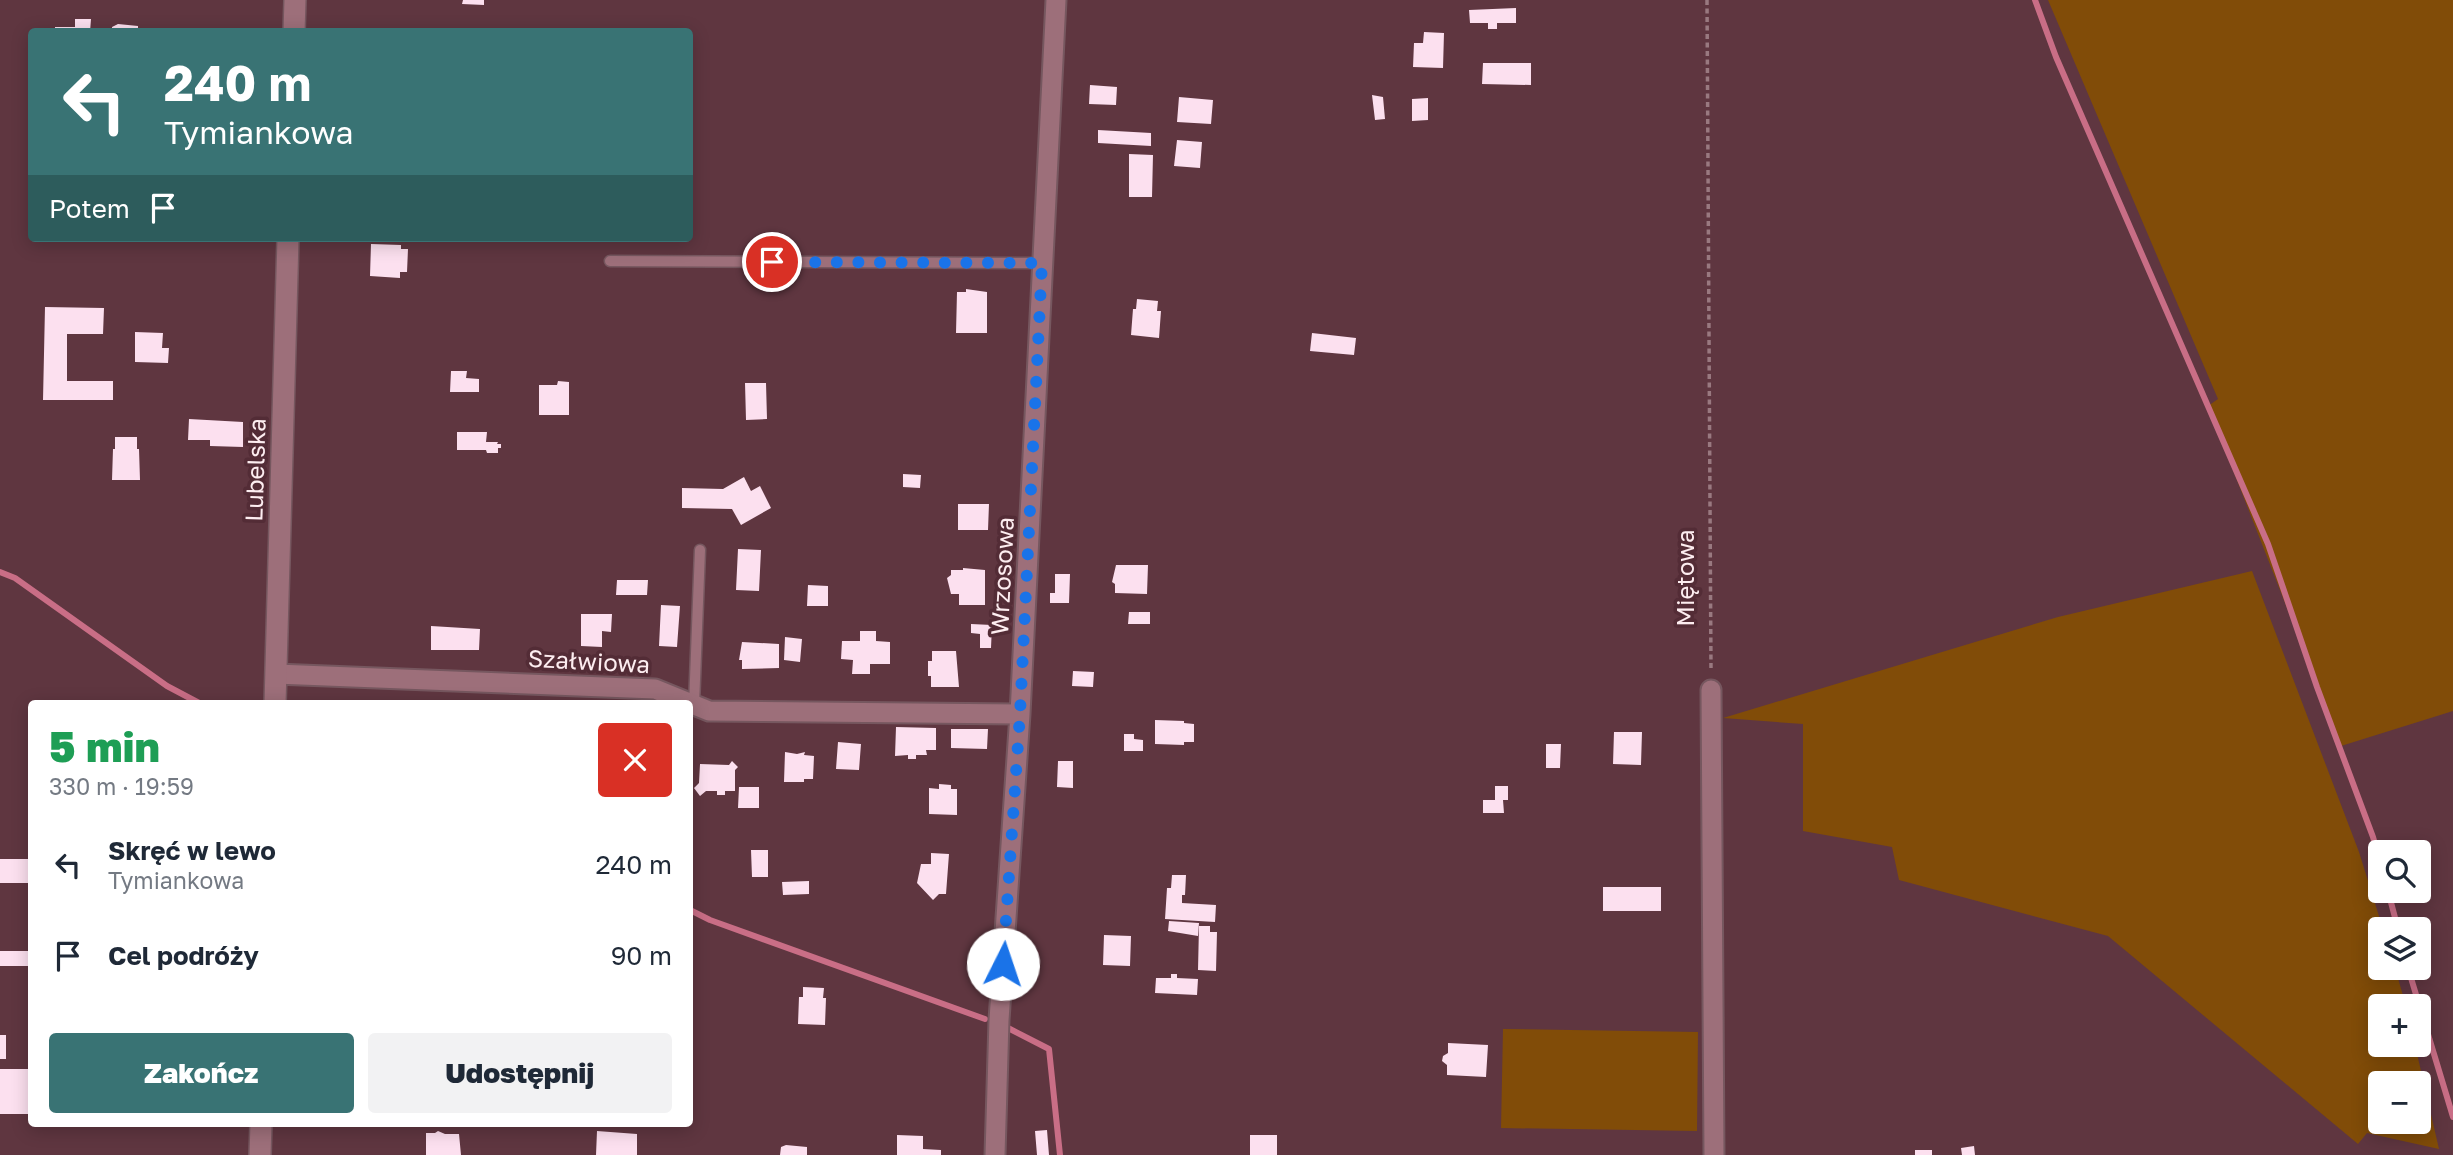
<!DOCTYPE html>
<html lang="pl">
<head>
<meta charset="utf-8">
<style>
	body { margin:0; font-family:"Golos Text",sans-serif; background:#f2f2f3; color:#1f2937; height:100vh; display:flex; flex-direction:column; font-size:26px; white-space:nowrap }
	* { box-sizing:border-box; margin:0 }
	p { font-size:23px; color:#747a83 }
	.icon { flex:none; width:38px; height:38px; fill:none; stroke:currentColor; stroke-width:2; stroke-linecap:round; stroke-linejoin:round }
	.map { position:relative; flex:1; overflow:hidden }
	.details { position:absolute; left:28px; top:700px; width:665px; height:427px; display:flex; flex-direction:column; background:#fff; border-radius:7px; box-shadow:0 4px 18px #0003 }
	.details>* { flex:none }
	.guide { position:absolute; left:28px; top:28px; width:665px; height:214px; border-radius:7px; box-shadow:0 4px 18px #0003; background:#397374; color:#fff; overflow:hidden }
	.controls { position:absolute; left:2368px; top:840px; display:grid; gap:14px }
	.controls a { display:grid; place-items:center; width:63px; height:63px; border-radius:7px; background:#fff; box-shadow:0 4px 18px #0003; font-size:35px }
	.pin { position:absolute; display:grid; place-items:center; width:60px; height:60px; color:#fff; margin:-30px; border:4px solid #fff; border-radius:50%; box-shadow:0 2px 7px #0007 }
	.me { position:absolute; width:77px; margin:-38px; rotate:4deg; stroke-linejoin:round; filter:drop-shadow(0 0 5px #0008) }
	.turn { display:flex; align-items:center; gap:24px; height:147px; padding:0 21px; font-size:32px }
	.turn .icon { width:91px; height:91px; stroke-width:2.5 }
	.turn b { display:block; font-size:49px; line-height:60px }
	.then { display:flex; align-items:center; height:66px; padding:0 21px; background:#0003; gap:14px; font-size:26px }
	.round { display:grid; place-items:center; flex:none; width:74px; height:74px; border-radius:7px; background:#f2f2f3 }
	.summary { display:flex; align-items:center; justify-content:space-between; height:119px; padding:0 21px }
	h1 { font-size:42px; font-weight:800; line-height:52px; color:#1e9e55 }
	.primary-button { display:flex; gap:14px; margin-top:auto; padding:14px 21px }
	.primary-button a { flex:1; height:80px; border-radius:7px; background:#397374; color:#fff; font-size:28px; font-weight:800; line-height:80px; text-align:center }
	.primary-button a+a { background:#f2f2f3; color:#1f2937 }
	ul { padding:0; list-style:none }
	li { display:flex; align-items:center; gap:21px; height:91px; padding:0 21px }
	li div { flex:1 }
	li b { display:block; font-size:26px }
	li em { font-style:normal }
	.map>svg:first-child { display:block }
	.green { fill:#814c08; fill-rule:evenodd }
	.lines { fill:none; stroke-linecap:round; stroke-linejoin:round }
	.stream { stroke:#c96e86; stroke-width:6 }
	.building { fill:#fce0ef }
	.lane-casing { stroke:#76575f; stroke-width:13 }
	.street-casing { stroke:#76575f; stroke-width:23 }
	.secondary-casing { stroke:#76575f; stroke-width:24 }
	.path { stroke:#997980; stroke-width:3.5; stroke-dasharray:5 3.5; stroke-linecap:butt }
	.lane { stroke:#9d6f7a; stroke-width:10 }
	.street { stroke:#9d6f7a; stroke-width:19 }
	.secondary { stroke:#9d6f7a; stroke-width:21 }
	.route { stroke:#1a73e8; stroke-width:12; stroke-dasharray:0 21.6 }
	.labels { text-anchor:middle; stroke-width:7; stroke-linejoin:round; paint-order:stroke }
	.street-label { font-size:24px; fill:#fdedf0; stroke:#532c36 }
</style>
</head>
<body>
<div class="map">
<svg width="2453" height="1155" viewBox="0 0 2453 1155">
	<rect width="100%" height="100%" fill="#5f3640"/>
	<path class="green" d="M2048 0H2453V711L2341 746 2208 406 2218 399Z
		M2252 571 2359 852 2383 929H2380V968H2395L2406 1006H2380V1045H2415L2439 1149 2367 1133 2358 1144 2108 936 1899 880 1892 847 1803 831V724L1723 718 2058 617ZM2418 1083V1122H2380V1083Z
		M1503 1029 1698 1032 1697 1131 1501 1128Z"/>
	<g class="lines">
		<path class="stream" d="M2035 0 2056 57 2268 544 2317 687 2373 837 2380 862
			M0 572 15 578 167 686 201 704
			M2388 891 2398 929
			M690 910 710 920 985 1019
			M2408 968 2453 1117
			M1008 1028 1049 1049 1060 1155"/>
	</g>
	<path class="building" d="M463 0H484V5L462 4Z
		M1516 8V23H1497V29H1488V23H1470L1469 10Z
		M75 19H91L90 32H55V27H75Z
		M118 24 138 26V32H112V27Z
		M1424 32 1444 33 1443 68 1413 67 1414 43H1423Z
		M1483 63H1531V85L1482 84Z
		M1090 85 1117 87 1116 105 1089 104Z
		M1372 95 1383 97 1385 119 1375 120Z
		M1179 97 1213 100 1211 124 1177 122Z
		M1428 98V120L1412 121V99Z
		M1098 130 1151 133V146L1098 143Z
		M1177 140 1202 142 1200 168 1174 166Z
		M1129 154 1153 155 1152 197H1129Z
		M371 244 401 245V249H408L407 272H400V278L370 276Z
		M966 289 987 292V333H956L957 292H966Z
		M1137 299 1158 301 1157 311H1161L1159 338 1131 335 1133 309H1136Z
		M45 307 104 308 103 334H67V381H113V400H43Z
		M135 332 163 333 162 348H169L168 363 135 362Z
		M1312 333 1356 338 1354 355 1310 351Z
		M451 371H467L466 378 479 379V392H450Z
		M558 381 569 382V415H539V385H557Z
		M745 383H766L767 419 746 420Z
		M189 419 243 422V447L210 446V440H188Z
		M457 432H487L486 442H498L497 444H501V448H498V453H487L486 450H457Z
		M115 437H137V449H139L140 480H112L113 449H115Z
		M903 474 921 475 920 488 903 487Z
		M744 477 751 491 760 486 771 508 741 525 732 509 682 508V488L723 489Z
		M958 504H989L988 530H958Z
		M738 549 761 550 759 591 736 590Z
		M1116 565H1148L1147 594 1115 593V584L1112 582Z
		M963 568 985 570V605H959V594H951L947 578 951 575V570H963Z
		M1055 574H1070L1069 603H1050V593H1055Z
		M617 580H648L647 595H616Z
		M808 585 828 586V606H807Z
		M661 605 680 606 677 647 659 646Z
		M1129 612H1150V624H1128Z
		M581 614H612L611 632 602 631V647L581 646Z
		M971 624 992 625 991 648H980V634L971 633Z
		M431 626 480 629 479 650H431Z
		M860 631H876V641L890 642V664H870V674H852L853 660 841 659 842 641H860Z
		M785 637 802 639 800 662 784 660Z
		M742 642 779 644V668L742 669V660H739Z
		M932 651H956L959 687H931V676H928V661H932Z
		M1073 671 1094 672 1093 687 1072 686Z
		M1155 720 1184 721V723L1194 724V742H1184V745L1155 744Z
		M896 727 936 728V750H926L927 755H916V759H908V755L895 756Z
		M951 729H988L987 749 951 748Z
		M1614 732H1642L1641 765 1613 764Z
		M1124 734H1134V739L1143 740V751H1124Z
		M838 742 861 744 859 770 836 769Z
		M1546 744H1561L1560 768H1546Z
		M785 752 797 754 805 752 804 755 814 756 813 779H804V782H784Z
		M732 761 738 767 735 770V791H725V795H717V791H706L700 796 694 788 699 783 700 764 729 765Z
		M1058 761H1073V788L1057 787Z
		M939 784 951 785V789H957V815L929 814V788L939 789Z
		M1495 786H1508V800H1503L1504 813H1483V800H1495Z
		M739 787H759V808H738Z
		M751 850H768V877H752Z
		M931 853 949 854 946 894H939L933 900 917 883 921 864H931Z
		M0 859H32V883H0Z
		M1172 875H1186L1185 895H1182V903L1216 905 1215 922 1165 919 1167 888H1171Z
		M809 881V894L783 895 782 882Z
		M1603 887H1661V911H1603Z
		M1169 921 1199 923 1198 936 1168 931Z
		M1199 926H1210V932H1217L1216 971 1198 970Z
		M1104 935 1131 936 1130 966 1103 965Z
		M0 951H32V966H0Z
		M1171 974H1177V978L1198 979 1197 995 1155 993 1156 978H1171Z
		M803 987 824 988 823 998H826L825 1025 798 1024 799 997H803Z
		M0 1035H6V1059H0Z
		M1448 1043 1488 1045 1486 1077 1447 1075V1065L1442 1061 1443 1056 1448 1053Z
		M0 1069H32V1114H0Z
		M1047 1130 1049 1155H1037L1035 1131Z
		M438 1131 445 1134H459L461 1155H426V1133H435Z
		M597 1131 637 1134V1155H596Z
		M897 1135 923 1136V1149L941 1150V1155H897Z
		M1250 1135H1277V1155H1250Z
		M786 1145 807 1147V1155H780L781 1147Z
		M1974 1146 1975 1155H1962L1961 1148Z
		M1915 1150H1932V1155H1915Z"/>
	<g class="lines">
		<g class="lane-casing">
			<path id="lane" d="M610 261 1042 263
				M694 705 700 550"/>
		</g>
		<g class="street-casing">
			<path id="street" d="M276 674 655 689 709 711 1020 714
				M1711 690 1714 1155
				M995 1155 999 1020 1020 714 1056 0"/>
		</g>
		<g class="secondary-casing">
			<path id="secondary" d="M294 32 295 0
				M275 704 288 238
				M260 1155 261 1124"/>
		</g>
		<path class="path" d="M1707 0 1711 671"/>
		<use href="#lane" class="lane"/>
		<use href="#street" class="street"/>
		<use href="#secondary" class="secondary"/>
	</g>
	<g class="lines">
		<path class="route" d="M772 262 1042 263 1020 714 1003 964"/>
	</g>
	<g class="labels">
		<g class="street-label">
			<text transform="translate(256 470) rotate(-88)" y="8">Lubelska</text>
			<text transform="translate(1003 576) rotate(-87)" y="8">Wrzosowa</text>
			<text transform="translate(1686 578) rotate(-90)" y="8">Miętowa</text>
			<text transform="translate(589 662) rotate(3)" y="8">Szałwiowa</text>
		</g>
	</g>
</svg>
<div class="controls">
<a><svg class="icon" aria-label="search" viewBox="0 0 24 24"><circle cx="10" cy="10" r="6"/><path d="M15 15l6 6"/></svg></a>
<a><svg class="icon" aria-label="layers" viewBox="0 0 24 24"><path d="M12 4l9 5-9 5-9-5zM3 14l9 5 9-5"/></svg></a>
<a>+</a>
<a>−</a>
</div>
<div class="pin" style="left:772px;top:262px;background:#d93025"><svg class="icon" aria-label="arrive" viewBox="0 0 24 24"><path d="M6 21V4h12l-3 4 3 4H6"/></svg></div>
<svg class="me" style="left:1003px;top:964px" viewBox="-20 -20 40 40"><circle r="19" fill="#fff"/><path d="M0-13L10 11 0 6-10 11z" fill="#1a73e8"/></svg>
<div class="guide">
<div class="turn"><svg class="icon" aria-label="left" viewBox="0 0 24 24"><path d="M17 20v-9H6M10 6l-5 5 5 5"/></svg><div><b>240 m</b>Tymiankowa</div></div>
<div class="then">Potem<svg class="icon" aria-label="arrive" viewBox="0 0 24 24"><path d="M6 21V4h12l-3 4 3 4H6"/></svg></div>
</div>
<section class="details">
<div class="summary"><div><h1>5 min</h1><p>330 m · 19:59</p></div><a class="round" style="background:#d93025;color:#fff"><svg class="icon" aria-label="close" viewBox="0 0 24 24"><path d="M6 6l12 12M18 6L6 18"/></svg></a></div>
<ul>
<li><svg class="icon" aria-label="left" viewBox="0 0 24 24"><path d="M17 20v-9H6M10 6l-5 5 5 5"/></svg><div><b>Skręć w lewo</b><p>Tymiankowa</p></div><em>240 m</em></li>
<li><svg class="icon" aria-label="arrive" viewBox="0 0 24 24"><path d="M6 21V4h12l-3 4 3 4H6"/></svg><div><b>Cel podróży</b></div><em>90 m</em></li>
</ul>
<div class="primary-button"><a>Zakończ</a><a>Udostępnij</a></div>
</section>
</div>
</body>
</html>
